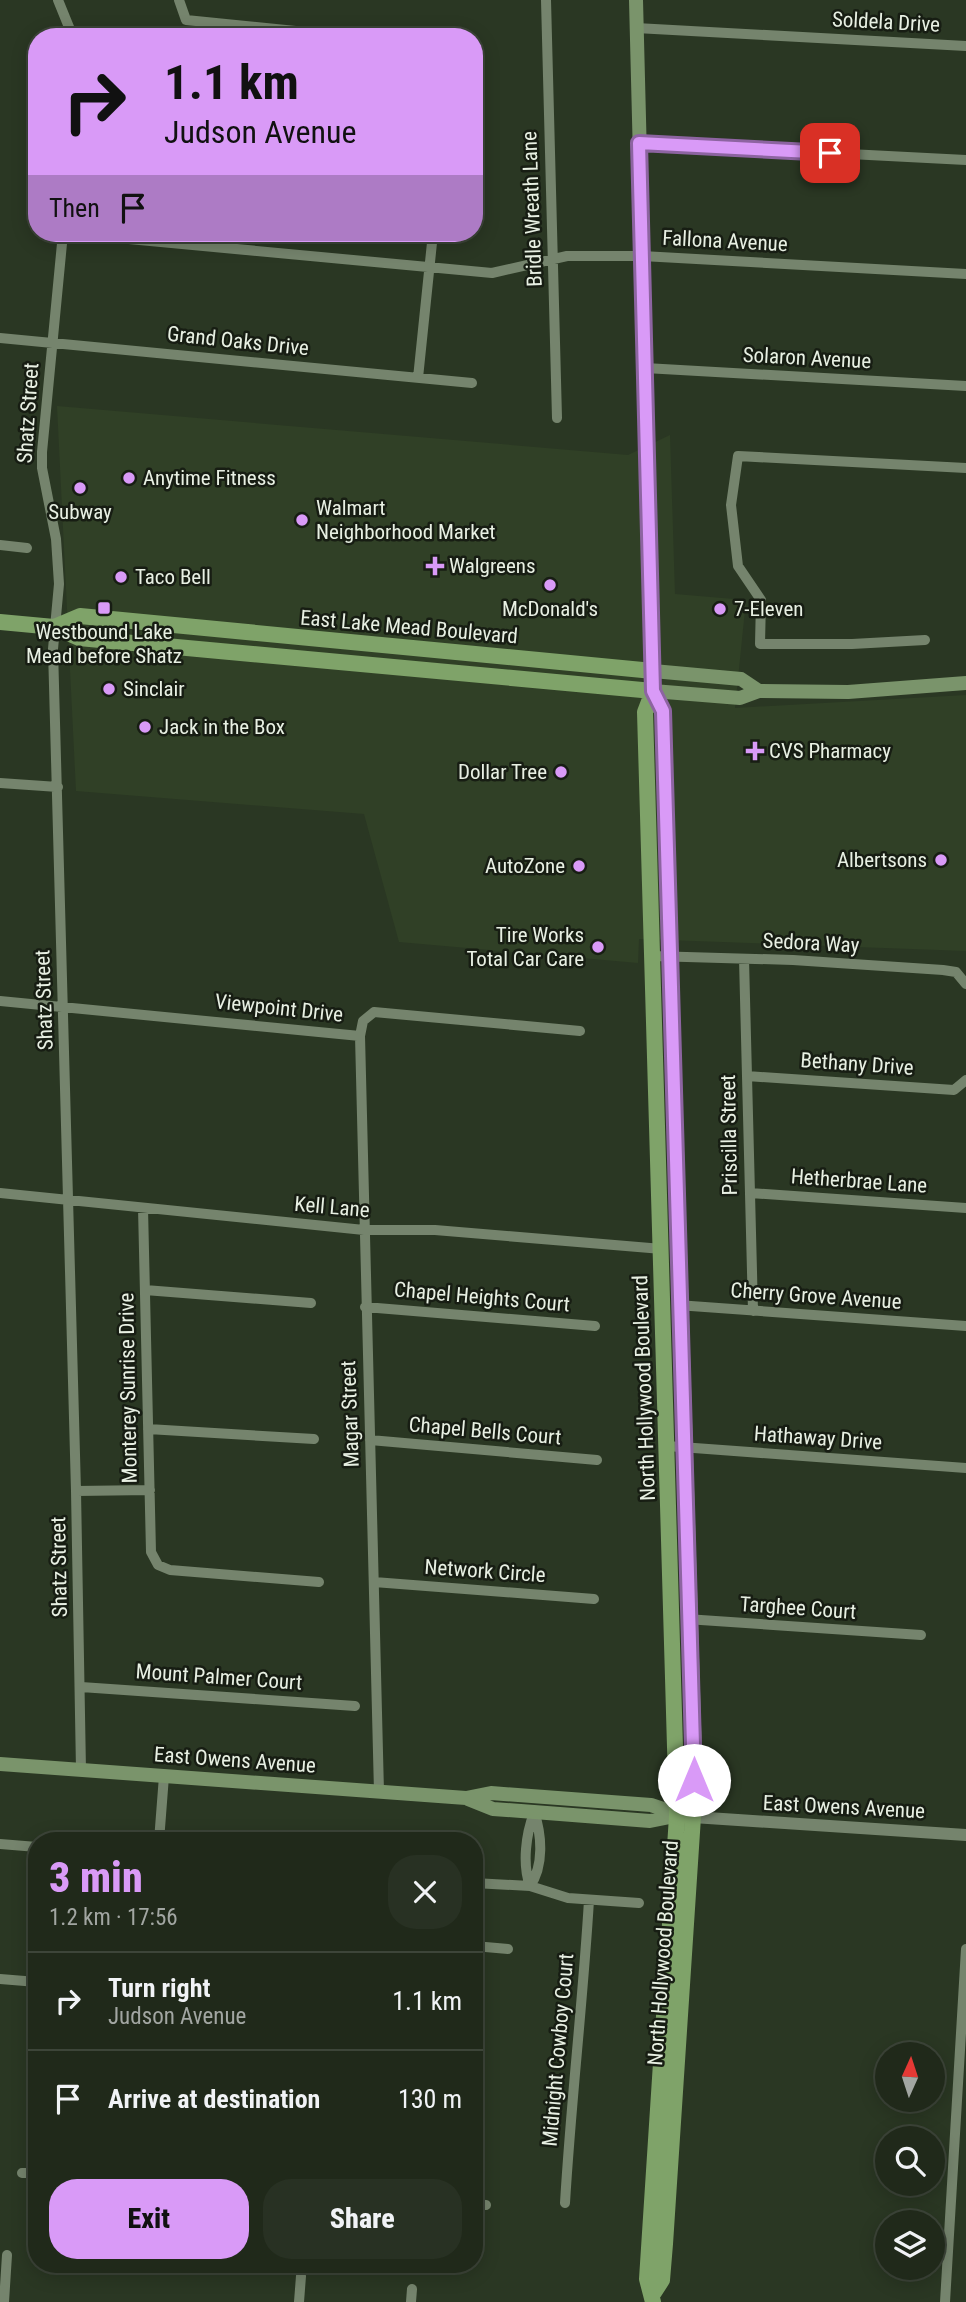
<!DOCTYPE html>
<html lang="en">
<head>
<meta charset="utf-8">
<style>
	body { margin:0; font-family:"Roboto Condensed",sans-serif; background:#283123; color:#f1f3f6; height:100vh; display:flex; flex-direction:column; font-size:26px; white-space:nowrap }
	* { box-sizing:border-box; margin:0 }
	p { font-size:23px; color:#a2a6a2 }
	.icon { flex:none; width:38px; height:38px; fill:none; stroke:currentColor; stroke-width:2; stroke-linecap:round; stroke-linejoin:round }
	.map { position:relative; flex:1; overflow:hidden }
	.details { position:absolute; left:28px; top:1832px; width:455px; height:441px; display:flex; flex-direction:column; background:#20291a; border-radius:28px; box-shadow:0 4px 18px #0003,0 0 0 2px #3d4539 }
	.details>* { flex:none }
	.top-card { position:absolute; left:28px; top:28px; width:455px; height:214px; border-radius:28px; box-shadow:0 4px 18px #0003,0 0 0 2px #3d4539; background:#d99af7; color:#111; overflow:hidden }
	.needle { width:46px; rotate:3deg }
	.controls { position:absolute; left:875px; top:2042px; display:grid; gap:14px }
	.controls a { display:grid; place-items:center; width:70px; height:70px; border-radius:50%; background:#20291a; box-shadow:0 4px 18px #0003,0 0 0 2px #3d4539; font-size:35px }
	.pin { position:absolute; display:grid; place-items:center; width:60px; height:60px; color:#fff; margin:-30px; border-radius:14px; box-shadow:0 4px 10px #0006 }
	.me { position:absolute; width:77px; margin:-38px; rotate:0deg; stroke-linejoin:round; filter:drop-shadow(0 0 5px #0008) }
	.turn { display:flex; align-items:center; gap:24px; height:147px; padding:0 21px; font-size:32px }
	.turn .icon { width:91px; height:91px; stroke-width:2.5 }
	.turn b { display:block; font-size:49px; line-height:60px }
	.then { display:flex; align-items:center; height:66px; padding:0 21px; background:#0003; gap:14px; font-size:26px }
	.round { display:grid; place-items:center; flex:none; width:74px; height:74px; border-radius:28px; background:#283123 }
	.summary { display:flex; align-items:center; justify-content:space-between; height:119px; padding:0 21px }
	h1 { font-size:42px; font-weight:800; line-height:52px; color:#d99af7 }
	.primary-button { display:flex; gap:14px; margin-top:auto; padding:14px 21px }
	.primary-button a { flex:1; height:80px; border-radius:28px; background:#d99af7; color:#111; font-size:28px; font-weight:800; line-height:80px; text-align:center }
	.primary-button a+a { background:#283123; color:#f1f3f6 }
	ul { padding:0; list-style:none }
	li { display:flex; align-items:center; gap:21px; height:98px; padding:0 21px; border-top:2px solid #3d4539 }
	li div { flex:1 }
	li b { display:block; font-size:26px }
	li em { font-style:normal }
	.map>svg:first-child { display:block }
	.built { fill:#304026 }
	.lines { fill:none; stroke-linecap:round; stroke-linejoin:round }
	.minor { stroke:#75846d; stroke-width:10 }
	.tertiary { stroke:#75846d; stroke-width:12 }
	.secondary { stroke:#7a946b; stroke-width:14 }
	.primary { stroke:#7fa369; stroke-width:16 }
	.route-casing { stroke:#8d64a1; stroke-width:18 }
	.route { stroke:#d99af7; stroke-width:12 }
	.poi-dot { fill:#d99af7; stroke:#171d13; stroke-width:2.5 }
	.labels { text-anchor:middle; stroke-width:5; stroke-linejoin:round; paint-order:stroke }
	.street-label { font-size:21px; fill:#e8f0e3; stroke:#171d13 }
	.poi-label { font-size:21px; fill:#e8f0e3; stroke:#171d13; text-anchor:start }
</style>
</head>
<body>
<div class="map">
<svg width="966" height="2302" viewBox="0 0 966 2302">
	<rect width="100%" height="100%" fill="#2a3723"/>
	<path class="built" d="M57 406 628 455 670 435 675 594 746 600 735 708 966 695V951L639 939 638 963 399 942 364 814 76 791Z"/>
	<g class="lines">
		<path class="minor" d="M58 0 73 37
			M179 0 186 20 355 37
			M546 0 557 418
			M636 28 966 46
			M639 143 966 160
			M63 233 42 452V468L56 539 59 584 53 649 76 1491 81 1770
			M65 233 492 273 567 256H642L966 274
			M0 338 472 383
			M645 368 966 386
			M418 378 433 233
			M0 545 27 548
			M925 640 852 644H760L761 600 738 566 731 505 738 456 966 468
			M0 783 58 787
			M652 956 793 960 943 970 956 972 966 984
			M744 959 753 1311
			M0 1001 360 1036 363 1021 374 1012 580 1031
			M360 1036 379 1792
			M747 1076 954 1090 966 1080
			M0 1193 364 1230H435L662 1249
			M750 1193 966 1208
			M143 1208 151 1552 158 1565 170 1570 319 1582
			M145 1290 311 1303
			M677 1305 966 1326
			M365 1307 595 1326
			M148 1429 314 1439
			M370 1440 597 1460
			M667 1446 966 1468
			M76 1491 150 1490
			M374 1582 594 1599
			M686 1619 921 1635
			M81 1687 355 1706
			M159 1841 164 1776
			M0 1844 37 1847
			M474 1883 530 1886 568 1898 639 1903
			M530 1886C544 1866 542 1835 534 1812
			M530 1886C522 1864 526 1834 534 1813
			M474 1946 508 1949
			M0 1979 37 1982
			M22 2173H37
			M565 2203C571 2101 583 2001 589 1900
			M474 2204 486 2205
			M4 2302 7 2255
			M299 2302 301 2276
			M411 2302 412 2289
			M945 2302 966 1949"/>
		<path class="tertiary" d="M693 1817 966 1835"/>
		<path class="secondary" d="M636 0 653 671 741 679 759 691
			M653 691 740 698 759 691 848 692 966 683
			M0 1764 466 1798 491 1793 651 1805 687 1817
			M468 1799 493 1809 534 1812 650 1821 675 1816"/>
		<path class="primary" d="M0 622 54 627 79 638 653 691
			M54 627 80 616 653 671V691L645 712 677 1816 647 2279 653 2302
			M653 691 663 714 694 1758 693 1817 665 2244 662 2280 653 2294"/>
	</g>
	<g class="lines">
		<g class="route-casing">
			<path id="route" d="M694 1780 663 711 653 691 639 143 830 153"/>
		</g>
		<use href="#route" class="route"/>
	</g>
	<g class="poi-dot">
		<circle cx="129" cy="478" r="7"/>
		<circle cx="80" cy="488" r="7"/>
		<circle cx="302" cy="520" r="7"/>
		<path d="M431.5 555.5h7v7h7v7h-7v7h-7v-7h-7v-7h7z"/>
		<circle cx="121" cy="577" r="7"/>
		<circle cx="550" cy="585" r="7"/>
		<rect x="97" y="601" width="14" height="14" rx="3.5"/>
		<circle cx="720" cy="609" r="7"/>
		<circle cx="109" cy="689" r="7"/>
		<circle cx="145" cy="727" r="7"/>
		<path d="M751.5 740.5h7v7h7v7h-7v7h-7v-7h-7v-7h7z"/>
		<circle cx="561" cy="772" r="7"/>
		<circle cx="941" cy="860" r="7"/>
		<circle cx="579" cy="866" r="7"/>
		<circle cx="598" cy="947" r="7"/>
	</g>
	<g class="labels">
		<g class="street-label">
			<text transform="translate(886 22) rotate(3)" y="7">Soldela Drive</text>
			<text transform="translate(532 209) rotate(-92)" y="7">Bridle Wreath Lane</text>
			<text transform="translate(725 241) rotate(3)" y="7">Fallona Avenue</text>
			<text transform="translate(238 341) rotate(6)" y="7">Grand Oaks Drive</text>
			<text transform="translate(807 358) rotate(3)" y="7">Solaron Avenue</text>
			<text transform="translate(28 413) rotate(-86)" y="7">Shatz Street</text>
			<text transform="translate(409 627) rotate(5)" y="7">East Lake Mead Boulevard</text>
			<text transform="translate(811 943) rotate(3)" y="7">Sedora Way</text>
			<text transform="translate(44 1000) rotate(-92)" y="7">Shatz Street</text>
			<text transform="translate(279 1008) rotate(6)" y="7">Viewpoint Drive</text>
			<text transform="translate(857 1064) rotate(4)" y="7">Bethany Drive</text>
			<text transform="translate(729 1135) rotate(-91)" y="7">Priscilla Street</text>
			<text transform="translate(859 1181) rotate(4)" y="7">Hetherbrae Lane</text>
			<text transform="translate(332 1207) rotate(5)" y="7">Kell Lane</text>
			<text transform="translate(816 1296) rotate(4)" y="7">Cherry Grove Avenue</text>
			<text transform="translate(482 1297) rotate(5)" y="7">Chapel Heights Court</text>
			<text transform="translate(128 1388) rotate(-91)" y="7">Monterey Sunrise Drive</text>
			<text transform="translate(644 1388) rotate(-92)" y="7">North Hollywood Boulevard</text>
			<text transform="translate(350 1414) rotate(-92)" y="7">Magar Street</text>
			<text transform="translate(485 1431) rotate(5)" y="7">Chapel Bells Court</text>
			<text transform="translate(818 1438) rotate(4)" y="7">Hathaway Drive</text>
			<text transform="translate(59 1567) rotate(-91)" y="7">Shatz Street</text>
			<text transform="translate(485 1571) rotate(4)" y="7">Network Circle</text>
			<text transform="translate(798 1608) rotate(4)" y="7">Targhee Court</text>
			<text transform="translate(219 1677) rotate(4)" y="7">Mount Palmer Court</text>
			<text transform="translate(235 1760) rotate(4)" y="7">East Owens Avenue</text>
			<text transform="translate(844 1807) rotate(3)" y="7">East Owens Avenue</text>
			<text transform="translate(663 1953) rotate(-86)" y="7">North Hollywood Boulevard</text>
			<text transform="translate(558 2050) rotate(-85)" y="7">Midnight Cowboy Court</text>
		</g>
		<g class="poi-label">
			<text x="143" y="485">Anytime Fitness</text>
			<text x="316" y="515">Walmart<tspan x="316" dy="24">Neighborhood Market</tspan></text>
			<text x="80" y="519" text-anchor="middle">Subway</text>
			<text x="449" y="573">Walgreens</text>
			<text x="135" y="584">Taco Bell</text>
			<text x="550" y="616" text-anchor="middle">McDonald's</text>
			<text x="734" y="616">7-Eleven</text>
			<text x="104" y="639" text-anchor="middle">Westbound Lake<tspan x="104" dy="24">Mead before Shatz</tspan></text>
			<text x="123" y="696">Sinclair</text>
			<text x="159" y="734">Jack in the Box</text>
			<text x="769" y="758">CVS Pharmacy</text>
			<text x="547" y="779" text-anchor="end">Dollar Tree</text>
			<text x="927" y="867" text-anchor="end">Albertsons</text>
			<text x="565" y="873" text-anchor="end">AutoZone</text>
			<text x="584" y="942" text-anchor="end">Tire Works<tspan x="584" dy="24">Total Car Care</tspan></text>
		</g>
	</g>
</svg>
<div class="controls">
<a><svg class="needle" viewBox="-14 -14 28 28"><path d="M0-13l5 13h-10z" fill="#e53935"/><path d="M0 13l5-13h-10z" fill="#a2a6a2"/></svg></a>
<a><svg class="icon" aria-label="search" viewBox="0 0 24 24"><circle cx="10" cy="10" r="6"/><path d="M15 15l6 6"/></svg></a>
<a><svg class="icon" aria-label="layers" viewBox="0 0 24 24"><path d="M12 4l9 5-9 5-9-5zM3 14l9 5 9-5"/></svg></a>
</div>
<div class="pin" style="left:830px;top:153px;background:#d93025"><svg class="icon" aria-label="arrive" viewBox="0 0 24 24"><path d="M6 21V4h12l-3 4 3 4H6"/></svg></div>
<svg class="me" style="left:694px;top:1780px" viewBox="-20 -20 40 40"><circle r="19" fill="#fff"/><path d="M0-13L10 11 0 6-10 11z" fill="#d99af7"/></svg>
<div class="top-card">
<div class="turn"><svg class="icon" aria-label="right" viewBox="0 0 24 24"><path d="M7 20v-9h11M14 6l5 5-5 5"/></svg><div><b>1.1 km</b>Judson Avenue</div></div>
<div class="then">Then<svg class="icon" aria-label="arrive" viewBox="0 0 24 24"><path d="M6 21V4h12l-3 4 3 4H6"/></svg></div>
</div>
<section class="details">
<div class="summary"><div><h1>3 min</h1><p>1.2 km · 17:56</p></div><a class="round"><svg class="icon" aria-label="close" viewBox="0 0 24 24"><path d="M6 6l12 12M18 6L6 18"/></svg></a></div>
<ul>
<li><svg class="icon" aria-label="right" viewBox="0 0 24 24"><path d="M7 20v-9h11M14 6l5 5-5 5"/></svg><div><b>Turn right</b><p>Judson Avenue</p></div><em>1.1 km</em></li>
<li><svg class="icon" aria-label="arrive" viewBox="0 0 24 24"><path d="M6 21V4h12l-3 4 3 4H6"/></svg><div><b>Arrive at destination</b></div><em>130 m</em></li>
</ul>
<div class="primary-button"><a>Exit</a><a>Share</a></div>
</section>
</div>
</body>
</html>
